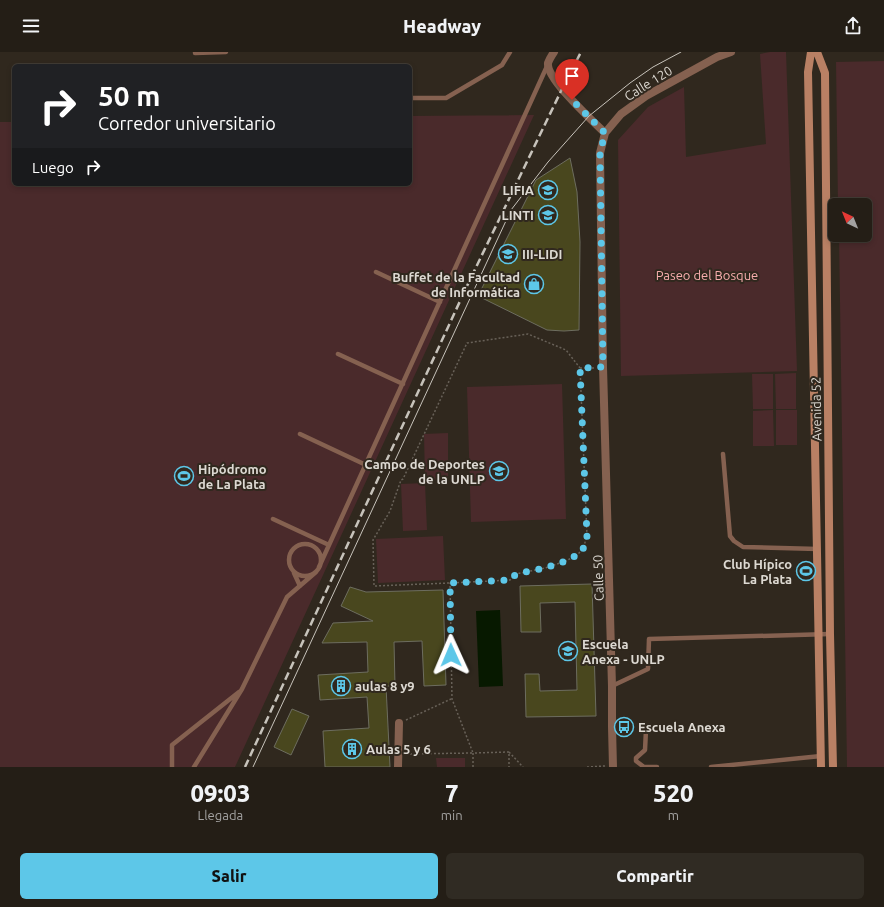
<!DOCTYPE html>
<html lang="es">
<head>
<meta charset="utf-8">
<style>
	body { margin:0; font-family:Ubuntu,sans-serif; background:#302b23; color:#f1f3f6; height:100vh; display:flex; flex-direction:column; font-size:15px; white-space:nowrap }
	* { box-sizing:border-box; margin:0 }
	p { font-size:13px; color:#a3a2a1 }
	.icon { flex:none; width:22px; height:22px; fill:none; stroke:currentColor; stroke-width:2; stroke-linecap:round; stroke-linejoin:round }
	.map { position:relative; height:715px; overflow:hidden }
	.sheet { display:flex; flex-direction:column; background:#241e16; flex:1 }
	.sheet>* { flex:none }
	.hud { position:absolute; left:12px; top:12px; width:400px; height:122px; border-radius:6px; box-shadow:0 2px 6px #0003,0 0 0 1px #413c35; background:#202124; color:#fff; overflow:hidden }
	.needle { width:26px; rotate:317deg }
	.buttons { position:absolute; left:828px; top:146px; display:grid; gap:8px }
	.buttons a { display:grid; place-items:center; width:44px; height:44px; border-radius:6px; background:#241e16; box-shadow:0 2px 6px #0003,0 0 0 1px #413c35; font-size:20px }
	.pin { position:absolute; display:grid; place-items:center; width:34px; height:34px; color:#fff; margin:-41px -17px; border-radius:50% 50% 50% 0; rotate:-45deg; box-shadow:0 0 4px #0007 }
	.pin .icon { rotate:45deg }
	.me { position:absolute; width:44px; margin:-22px; rotate:359deg; stroke-linejoin:round; filter:drop-shadow(0 0 3px #0008) }
	.turn { display:flex; align-items:center; gap:14px; height:84px; padding:0 20px; font-size:18px }
	.turn .icon { width:52px; height:52px; stroke-width:2.5 }
	.turn b { display:block; font-size:28px; line-height:34px }
	.then { display:flex; align-items:center; height:38px; padding:0 20px; background:#0003; gap:8px; font-size:15px }
	.eta { display:flex; justify-content:space-evenly; align-items:center; height:68px; text-align:center }
	.eta b { font-size:24px; font-weight:800; line-height:28px }
	.button { display:flex; gap:8px; margin-top:auto; padding:8px 20px }
	.button a { flex:1; height:46px; border-radius:6px; background:#5dc7e8; color:#111; font-size:16px; font-weight:800; line-height:46px; text-align:center }
	.button a+a { background:#302b23; color:#f1f3f6 }
	header { display:flex; justify-content:space-between; align-items:center; height:52px; padding:0 20px; background:#241e16; font-size:18px; font-weight:800 }
	.map>svg:first-child { display:block }
	.green { fill:#4a2a2b }
	.water { fill:#071900 }
	.building { fill:#49471e; stroke:#6d6d5f }
	.lines { fill:none; stroke-linecap:round; stroke-linejoin:round }
	.path { stroke:#686158; stroke-width:1.5; stroke-dasharray:2 2; stroke-linecap:butt }
	.lane { stroke:#856150; stroke-width:4.5 }
	.street { stroke:#856150; stroke-width:8 }
	.secondary { stroke:#b98064; stroke-width:8 }
	.tram { stroke:#c7c3bb; stroke-width:1 }
	.rail { stroke:#c7c3bb; stroke-width:2.5; stroke-dasharray:8 4; stroke-linecap:butt }
	.route { stroke:#5dc7e8; stroke-width:7; stroke-dasharray:0 12.6 }
	.labels { text-anchor:middle; stroke-width:4; stroke-linejoin:round; paint-order:stroke }
	.street-label { font-size:13px; fill:#ddd9d2; stroke:#30281e }
	.poi-label { font-size:13px; font-weight:bold; fill:#ddd9d2; stroke:#30281e; text-anchor:start }
	.park-label { font-size:13px; fill:#f8adad; stroke:#30281e }
</style>
</head>
<body>
<header><svg class="icon" aria-label="menu" viewBox="0 0 24 24"><path d="M4 6h16M4 12h16M4 18h16"/></svg>Headway<svg class="icon" aria-label="share" viewBox="0 0 24 24"><path d="M12 15V3M7 8l5-5 5 5M5 13v7h14v-7"/></svg></header>
<div class="map">
<svg width="884" height="715" viewBox="0 0 884 715">
	<rect width="100%" height="100%" fill="#30281e"/>
	<path class="green" d="M770 0H786L797 319 621 324 618 88 648 55 684 35 686 105 766 92 760 2Z
		M884 9V715H847L839 183H865V153H838L836 10Z
		M534 63 235 715H0V70H14V132H410V64Z
		M796 321V357H776L775 322Z
		M752 322H773V357H753Z
		M562 332 566 467 471 470 467 335Z
		M773 358 774 394H753V359Z
		M776 358H797V393H776Z
		M448 381V428H425L424 382Z
		M425 431 427 478 403 479 401 432Z
		M443 484 445 528 378 531 376 487Z
		M436 706H465V715H437Z"/>
	<path class="water" d="M500 558 503 634 479 635 476 559Z"/>
	<path class="building" d="M570 106 577 140 580 190 579 278 564 279 547 278 478 244 536 128Z
		M592 532 596 664 526 665 525 622H539L540 639 577 638 575 550 540 551 541 580H521L520 534Z
		M350 535 366 540 443 538 446 633 424 634 422 589 394 590 395 634H386L390 715H325L323 679 369 676 367 645 320 648 318 623 368 620 367 590 322 591 333 571 373 569 341 554Z
		M292 657 309 664 291 703 274 695Z"/>
	<g class="lines">
		<path class="path" d="M449 531 374 534 373 488 390 459 401 428 403 427 467 291 528 282 566 298 580 316
			M406 668 451 647
			M509 700 523 715
			M406 702 473 701 452 647 450 531 510 528 516 522 545 516 566 509 577 503 583 497 587 484 580 316H595
			M473 715V701L509 700V715
			M587 715 605 714"/>
		<path class="lane" d="M195 1 226 0
			M410 46H446L502 13 510 0
			M376 220 440 250
			M338 302 403 332
			M300 382 366 413
			M723 402 730 484 734 489 743 495 818 497
			M273 467 329 493
			M289 508a16 16 0 1 1 32 0a16 16 0 1 1-32 0Z
			M319 515 548 12
			M294 521 300 534
			M612 634 648 617 649 587 830 582
			M646 678 645 698 636 706V709L644 715H657
			M172 715V693L239 640
			M194 715 242 637 287 545 316 520
			M711 715 821 704"/>
		<path class="street" d="M554 0C552 3 549 8 548 11 546 27 593 69 605 81
			M398 715 399 671
			M613 715 612 675V634L603 315 600 101 605 81 621 62 646 44 717 5 731 0"/>
		<path class="secondary" d="M811 0 808 20 821 715
			M817 0 825 21 830 582 833 715"/>
		<path class="tram" d="M253 715 511 158 548 110 589 64 630 31 653 15 681 0"/>
		<path class="rail" d="M245 715 467 234 562 37 581 0"/>
	</g>
	<g class="lines">
		<path class="route" d="M451 603 450 531 510 528 516 522 545 516 566 509 577 503 583 497 587 484 580 316 603 315 600 101 605 81 572 48"/>
	</g>
	<defs>
		<g id="university-ring" transform="scale(1)"><circle r="9.5" fill="#30281e" stroke="#5dc7e8" stroke-width="1.5"/><path d="M0-5L7-2L0 1L-7-2ZM-4 1L0 2.5L4 1V4Q0 6-4 4Z" fill="#5dc7e8"/></g>
		<g id="shop-ring" transform="scale(1)"><circle r="9.5" fill="#30281e" stroke="#5dc7e8" stroke-width="1.5"/><path d="M-5-2.5h2.3a2.7 3.5 0 0 1 5.4 0H5L5.5 6h-11ZM-1.5-2.5h3a1.5 2.3 0 0 0-3 0Z" fill="#5dc7e8"/></g>
		<g id="stadium-ring" transform="scale(1)"><circle r="9.5" fill="#30281e" stroke="#5dc7e8" stroke-width="1.5"/><path d="M0-5a6.5 5 0 1 0 0 10a6.5 5 0 1 0 0-10ZM-3.5-1.8h7v3.6h-7Z" fill="#5dc7e8"/></g>
		<g id="school-ring" transform="scale(1)"><circle r="9.5" fill="#30281e" stroke="#5dc7e8" stroke-width="1.5"/><path d="M0-5L7-2L0 1L-7-2ZM-4 1L0 2.5L4 1V4Q0 6-4 4Z" fill="#5dc7e8"/></g>
		<g id="building-ring" transform="scale(1)"><circle r="9.5" fill="#30281e" stroke="#5dc7e8" stroke-width="1.5"/><path d="M-4-6H4V6H1V3H-1V6H-4ZM-2.5-4.3h1.7v1.8h-1.7ZM.8-4.3h1.7v1.8H.8ZM-2.5-1h1.7V.8h-1.7ZM.8-1h1.7V.8H.8Z" fill="#5dc7e8"/></g>
		<g id="bus-ring" transform="scale(1)"><circle r="9.5" fill="#30281e" stroke="#5dc7e8" stroke-width="1.5"/><path d="M-5-6H5V4H4V6H2V4H-2V6H-4V4H-5ZM-3.5-4V0h7V-4ZM-3.5 1.2v1.5H-2V1.2ZM2 1.2v1.5H3.5V1.2Z" fill="#5dc7e8"/></g>
	</defs>
	<g fill-rule="evenodd">
		<use href="#university-ring" x="548" y="138"/>
		<use href="#university-ring" x="548" y="163"/>
		<use href="#university-ring" x="508" y="202"/>
		<use href="#shop-ring" x="534" y="232"/>
		<use href="#university-ring" x="499" y="419"/>
		<use href="#stadium-ring" x="184" y="424"/>
		<use href="#stadium-ring" x="806" y="519"/>
		<use href="#school-ring" x="568" y="599"/>
		<use href="#building-ring" x="341" y="634"/>
		<use href="#bus-ring" x="624" y="675"/>
		<use href="#building-ring" x="352" y="697"/>
	</g>
	<g class="labels">
		<g class="street-label">
			<text transform="translate(648 31) rotate(-32)" y="5">Calle 120</text>
			<text transform="translate(816 357) rotate(-91)" y="5">Avenida 52</text>
			<text transform="translate(598 526) rotate(-92)" y="5">Calle 50</text>
		</g>
		<g class="poi-label">
			<text x="534" y="143" text-anchor="end">LIFIA</text>
			<text x="534" y="168" text-anchor="end">LINTI</text>
			<text x="522" y="207">III-LIDI</text>
			<text x="520" y="230" text-anchor="end">Buffet de la Facultad<tspan x="520" dy="15">de Informática</tspan></text>
			<text x="485" y="417" text-anchor="end">Campo de Deportes<tspan x="485" dy="15">de la UNLP</tspan></text>
			<text x="198" y="422">Hipódromo<tspan x="198" dy="15">de La Plata</tspan></text>
			<text x="792" y="517" text-anchor="end">Club Hípico<tspan x="792" dy="15">La Plata</tspan></text>
			<text x="582" y="597">Escuela<tspan x="582" dy="15">Anexa - UNLP</tspan></text>
			<text x="355" y="639">aulas 8 y9</text>
			<text x="638" y="680">Escuela Anexa</text>
			<text x="366" y="702">Aulas 5 y 6</text>
		</g>
		<g class="park-label">
			<text x="707" y="228">Paseo del Bosque</text>
		</g>
	</g>
</svg>
<div class="buttons">
<a><svg class="needle" viewBox="-14 -14 28 28"><path d="M0-13l5 13h-10z" fill="#e53935"/><path d="M0 13l5-13h-10z" fill="#a3a2a1"/></svg></a>
</div>
<div class="pin" style="left:572px;top:48px;background:#d93025"><svg class="icon" aria-label="arrive" viewBox="0 0 24 24"><path d="M6 21V4h12l-3 4 3 4H6"/></svg></div>
<svg class="me" style="left:451px;top:603px" viewBox="-20 -20 40 40"><path d="M0-17L14 15 0 8-14 15z" fill="#5dc7e8" stroke="#fff" stroke-width="4"/></svg>
<div class="hud">
<div class="turn"><svg class="icon" aria-label="right" viewBox="0 0 24 24"><path d="M7 20v-9h11M14 6l5 5-5 5"/></svg><div><b>50 m</b>Corredor universitario</div></div>
<div class="then">Luego<svg class="icon" aria-label="right" viewBox="0 0 24 24"><path d="M7 20v-9h11M14 6l5 5-5 5"/></svg></div>
</div>
</div>
<section class="sheet">
<div class="eta">
<div><b>09:03</b><p>Llegada</p></div>
<div><b>7</b><p>min</p></div>
<div><b>520</b><p>m</p></div>
</div>
<div class="button"><a>Salir</a><a>Compartir</a></div>
</section>
</body>
</html>
